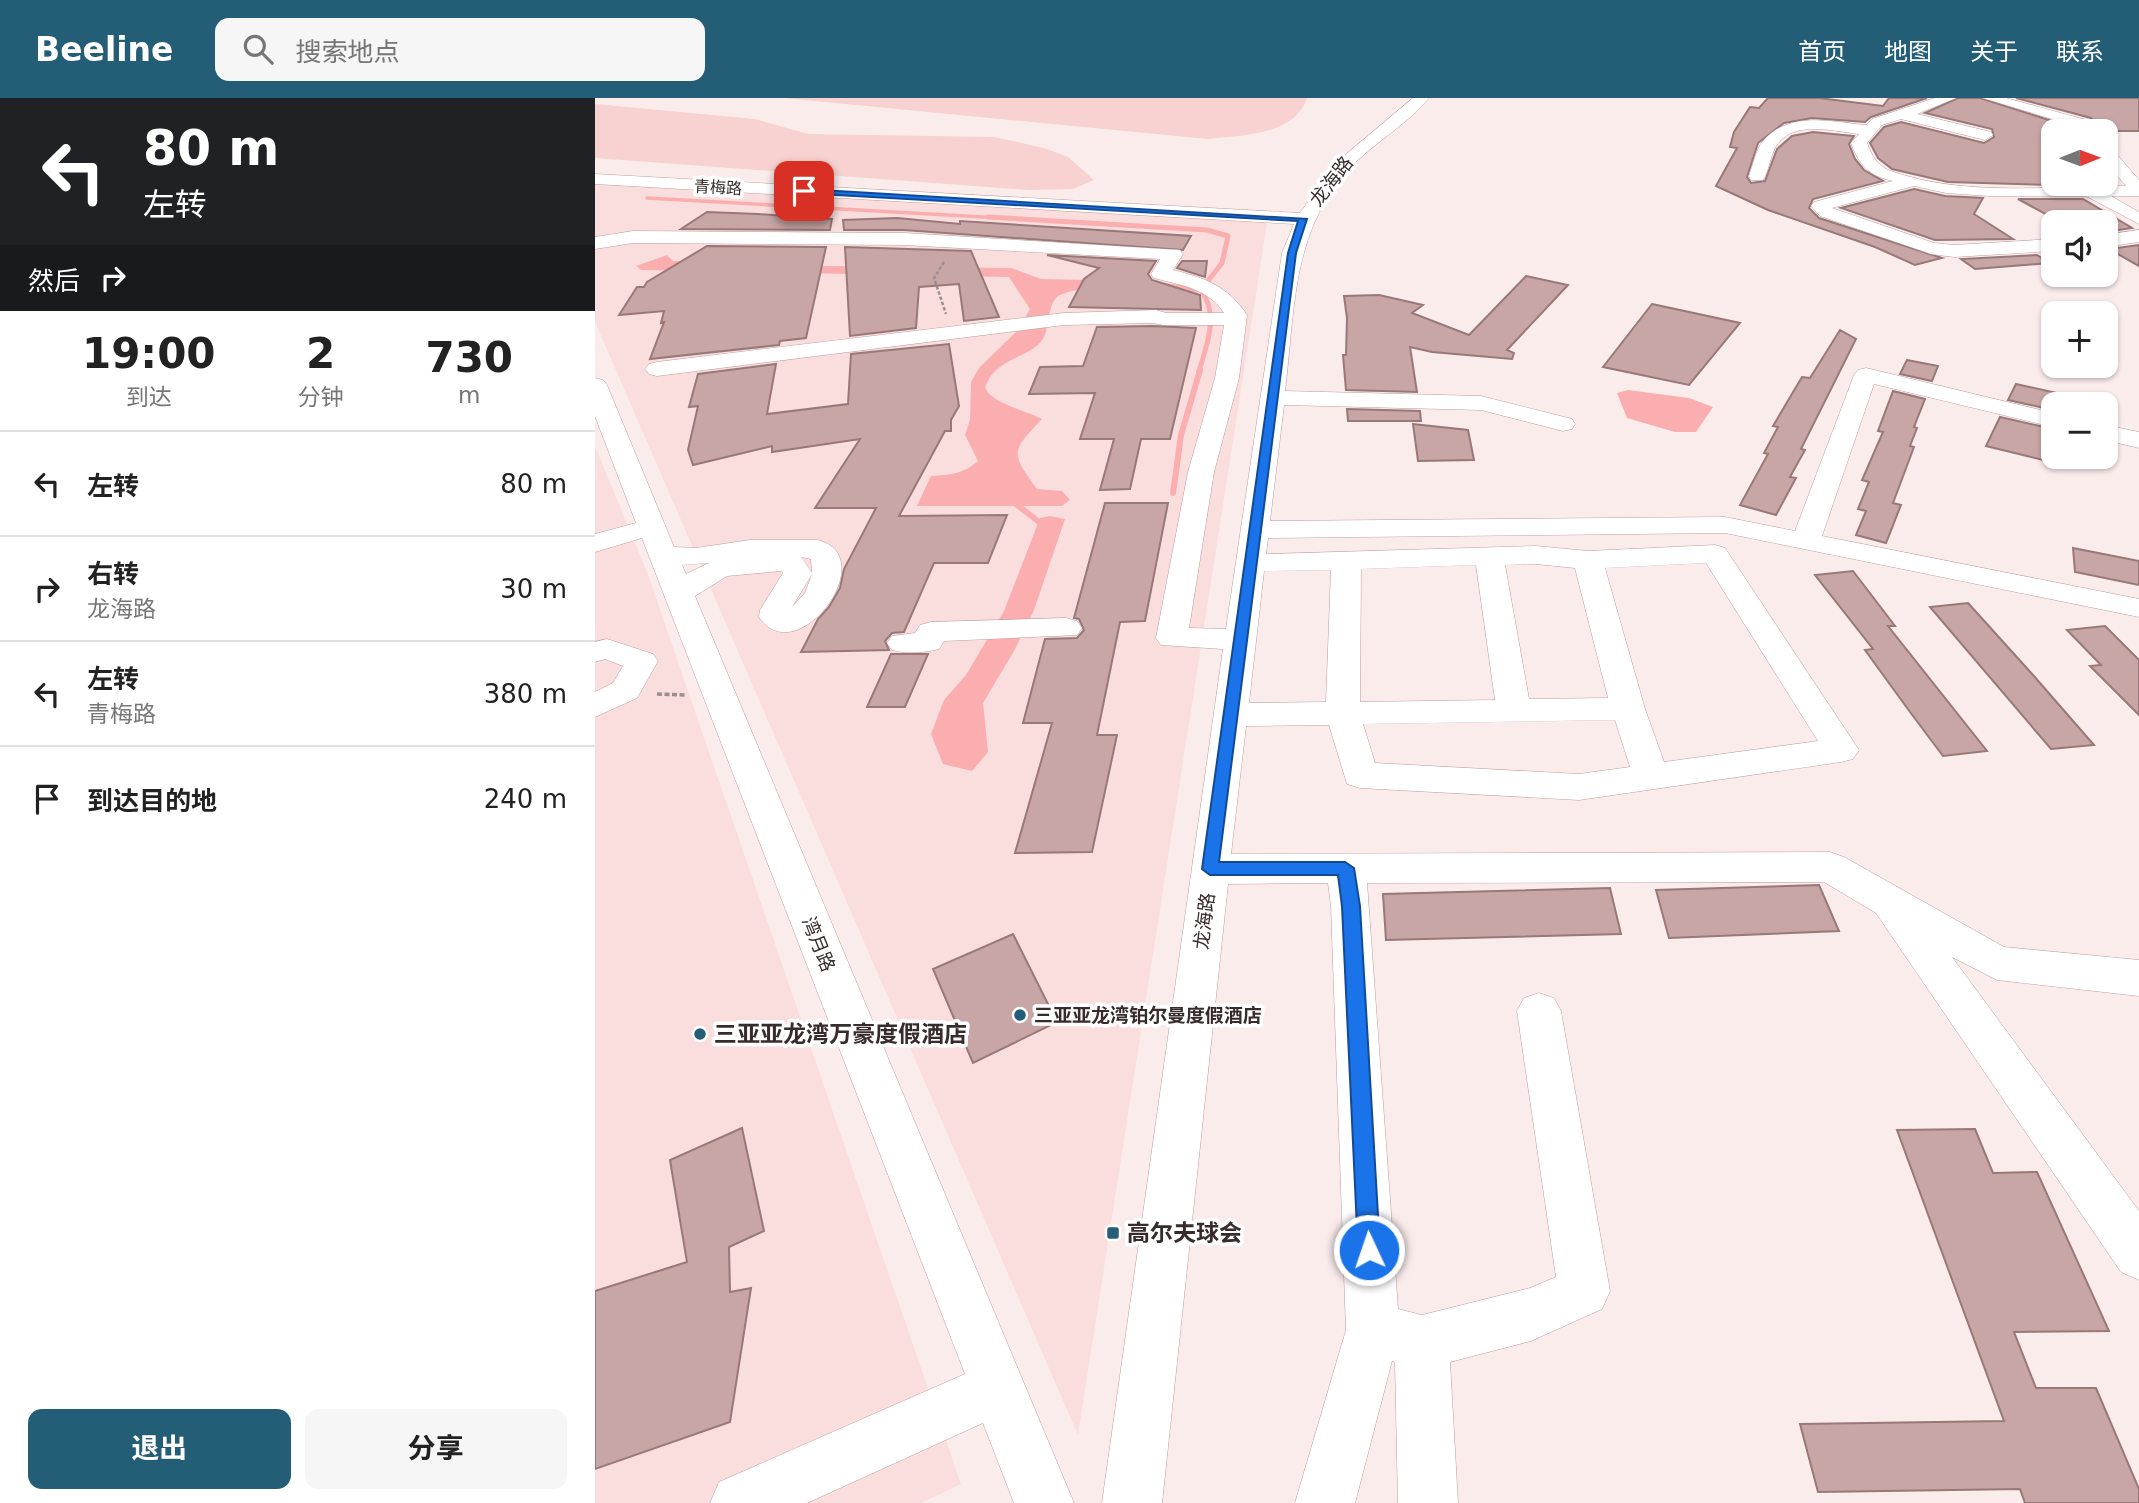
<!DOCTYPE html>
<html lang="zh">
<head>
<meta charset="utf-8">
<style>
	body { margin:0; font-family:"DejaVu Sans","Noto Sans SC",sans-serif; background:#f6f6f6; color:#222; height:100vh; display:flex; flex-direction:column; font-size:26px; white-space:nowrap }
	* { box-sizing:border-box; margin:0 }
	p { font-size:23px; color:#767676 }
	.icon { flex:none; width:38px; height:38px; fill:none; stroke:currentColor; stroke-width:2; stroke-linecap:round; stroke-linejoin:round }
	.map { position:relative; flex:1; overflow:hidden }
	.panel { display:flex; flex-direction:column; background:#fff; width:595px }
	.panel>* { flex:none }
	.hud { background:#202124; color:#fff; overflow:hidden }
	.needle { width:46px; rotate:89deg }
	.controls { position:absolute; left:1446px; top:21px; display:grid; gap:14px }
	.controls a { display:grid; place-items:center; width:77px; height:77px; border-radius:14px; background:#fff; box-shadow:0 2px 5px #0004; font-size:35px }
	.pin { position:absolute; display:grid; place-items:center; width:60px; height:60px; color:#fff; margin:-30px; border-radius:14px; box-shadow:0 4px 10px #0006 }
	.me { position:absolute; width:77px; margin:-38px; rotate:357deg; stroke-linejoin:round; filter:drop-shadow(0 0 5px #0008) }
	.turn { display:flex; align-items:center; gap:24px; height:147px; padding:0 28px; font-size:32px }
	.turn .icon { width:91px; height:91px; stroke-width:2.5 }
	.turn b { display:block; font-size:49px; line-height:60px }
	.then { display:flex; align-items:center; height:66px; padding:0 28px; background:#0003; gap:14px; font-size:26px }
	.eta { display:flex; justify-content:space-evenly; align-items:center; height:119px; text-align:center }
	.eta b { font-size:42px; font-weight:700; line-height:49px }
	.primary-button { display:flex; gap:14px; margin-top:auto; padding:14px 28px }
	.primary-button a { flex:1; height:80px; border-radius:14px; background:#235e76; color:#fff; font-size:28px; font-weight:700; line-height:80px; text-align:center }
	.primary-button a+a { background:#f6f6f6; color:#222 }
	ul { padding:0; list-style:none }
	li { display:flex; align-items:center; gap:21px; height:105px; padding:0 28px; border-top:2px solid #e0e0e0 }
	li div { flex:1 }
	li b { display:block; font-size:26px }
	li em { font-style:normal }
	header { display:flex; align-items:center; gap:42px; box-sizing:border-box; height:98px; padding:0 35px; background:#235e76; color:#fff }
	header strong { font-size:33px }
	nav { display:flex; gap:38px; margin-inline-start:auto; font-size:24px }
	.search { width:490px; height:63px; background:#f6f6f6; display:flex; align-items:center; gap:18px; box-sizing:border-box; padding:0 24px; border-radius:14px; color:#767676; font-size:26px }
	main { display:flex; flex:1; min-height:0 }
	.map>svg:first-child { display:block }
	.built { fill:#f9dedd }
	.green { fill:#f7d2d1 }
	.water { fill:#fbaeaf }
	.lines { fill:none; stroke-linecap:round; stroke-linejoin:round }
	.stream-far2 { stroke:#fbaeaf; stroke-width:3.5 }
	.stream-far1 { stroke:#fbaeaf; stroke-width:5 }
	.stream { stroke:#fbaeaf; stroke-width:6 }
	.building { fill:#c9a6a6; stroke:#987878; stroke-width:2 }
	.minor-casing { stroke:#bf9c9c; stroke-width:1 }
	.path-far1 { stroke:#9c8e8e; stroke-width:2.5; stroke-dasharray:3.5 2; stroke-linecap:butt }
	.path { stroke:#9c8e8e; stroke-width:3.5; stroke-dasharray:5 2.5; stroke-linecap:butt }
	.minor { fill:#fff; fill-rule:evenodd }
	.route { fill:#1a73e8; stroke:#114b97; stroke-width:2 }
	.poi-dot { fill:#235e76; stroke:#fff; stroke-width:2.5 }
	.labels { text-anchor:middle; stroke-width:7; stroke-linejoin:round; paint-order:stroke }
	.far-street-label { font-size:16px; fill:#382b2b; stroke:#fff }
	.street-label { font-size:19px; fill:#382b2b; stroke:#fff }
	.poi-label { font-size:19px; font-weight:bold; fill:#382b2b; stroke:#fff; text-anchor:start }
	.near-poi-label { font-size:23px; font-weight:bold; fill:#382b2b; stroke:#fff; text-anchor:start }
</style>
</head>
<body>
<header>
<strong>Beeline</strong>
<div class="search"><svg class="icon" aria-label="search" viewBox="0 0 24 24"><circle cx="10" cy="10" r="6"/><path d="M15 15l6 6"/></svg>搜索地点</div>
<nav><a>首页</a><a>地图</a><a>关于</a><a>联系</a></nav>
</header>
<main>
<section class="panel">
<div class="hud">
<div class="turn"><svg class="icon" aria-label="left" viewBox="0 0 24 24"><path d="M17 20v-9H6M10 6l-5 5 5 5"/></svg><div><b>80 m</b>左转</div></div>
<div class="then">然后<svg class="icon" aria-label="right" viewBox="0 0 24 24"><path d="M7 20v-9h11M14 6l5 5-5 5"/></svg></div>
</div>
<div class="eta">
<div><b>19:00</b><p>到达</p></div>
<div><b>2</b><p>分钟</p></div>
<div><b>730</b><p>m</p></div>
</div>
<ul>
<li><svg class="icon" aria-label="left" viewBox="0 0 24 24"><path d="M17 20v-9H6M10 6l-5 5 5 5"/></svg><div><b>左转</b></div><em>80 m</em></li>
<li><svg class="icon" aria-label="right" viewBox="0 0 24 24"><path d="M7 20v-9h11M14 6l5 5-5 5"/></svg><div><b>右转</b><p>龙海路</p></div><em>30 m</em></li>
<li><svg class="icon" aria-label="left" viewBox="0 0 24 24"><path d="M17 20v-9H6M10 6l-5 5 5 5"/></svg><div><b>左转</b><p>青梅路</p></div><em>380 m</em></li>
<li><svg class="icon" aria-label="arrive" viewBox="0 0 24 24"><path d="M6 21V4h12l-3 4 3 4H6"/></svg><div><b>到达目的地</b></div><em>240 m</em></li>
</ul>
<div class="primary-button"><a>退出</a><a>分享</a></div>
</section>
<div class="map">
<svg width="1544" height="1405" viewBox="0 0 1544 1405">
	<rect width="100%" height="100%" fill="#fbecec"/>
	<path class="built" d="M0 85 672 125 483 1337 0 224Z
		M0 348 52 474 366 1386 326 1405H0Z"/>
	<path class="green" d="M189 0H712C700 38 645 37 613 41Z
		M0 6 160 21 213 36 399 39 449 50 473 59 499 82 478 91 434 92 0 60Z"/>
	<path class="water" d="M72 157 78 163 154 167 416 170 446 181 491 182 492 190C484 192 473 193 465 197 453 203 454 226 450 237 440 261 400 257 390 290 398 306 430 312 447 321 416 354 415 354 442 391L467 393 475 402 467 408H322L336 378C355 377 368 376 383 363L370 337 375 322 376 284 384 270 423 232 435 211 414 179 46 172 41 168Z
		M1033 292 1094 300 1118 309 1101 334H1080L1032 320 1022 295Z
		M455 418 470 421 439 512 419 553 388 605 393 654 377 673 348 666 336 636 349 602 371 577 409 513 445 420Z"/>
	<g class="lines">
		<path class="stream-far2" d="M52 100 424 121"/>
		<path class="stream-far1" d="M393 119 612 132 633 138 627 165 606 192C624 216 612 247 604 273
			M559 186 604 192"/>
		<path class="stream" d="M578 395 586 337 605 272
			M416 402 444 424"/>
	</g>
	<path class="building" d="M1173 0H1224L1288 8 1294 0H1332L1276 19 1270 24 1217 20 1189 25 1163 45 1152 79 1156 85 1170 83 1182 51 1197 38 1218 34 1259 38 1254 46 1260 61 1269 72 1288 83 1218 101 1214 110 1224 120 1347 160 1320 167 1280 149 1173 112 1121 88 1142 50 1135 49 1139 34 1155 9 1164 10Z
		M1363 0H1385L1488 33H1458V86H1455L1458 87 1353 84 1297 71 1283 60 1275 45 1289 29 1306 24 1389 45 1399 39 1397 31 1330 15Z
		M1421 0H1544V33H1491L1501 26 1496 20Z
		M1319 91 1350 98 1388 100 1379 116 1418 141 1340 142 1246 110Z
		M1423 101H1488L1537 130 1510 134V124H1465Z
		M112 114 163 116 237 121 235 132 86 131Z
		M302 120 365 126V123L596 138 588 152 309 132H249L248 122Z
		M1544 147V168L1514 151Z
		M112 148 231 149 211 240 185 243 184 247 55 261 69 224 66 225 69 213 24 217 42 189H49L52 184Z
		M250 149 376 153 404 219 369 223 364 186 324 189 321 230 255 238Z
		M452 157 561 163 553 176 557 182 605 197 606 212 474 209 489 181 504 170Z
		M1442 157 1455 165 1380 171 1366 161Z
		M587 163H612L610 179 582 170Z
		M931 178 973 187 912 252 919 255 917 261 837 254 815 249 822 294 751 292 748 257H751L752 220 749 198 784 197 828 207 817 215 874 237Z
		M1057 206 1145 225 1094 287 1008 269Z
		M558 228 601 230 575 341H546L535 391 505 392 519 341H485L500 295 434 296 445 269 488 268 502 229Z
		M1245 232 1261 241 1206 351 1210 352 1195 379 1201 380 1181 417 1145 407 1173 356 1169 355 1183 329 1178 328 1207 279 1215 280Z
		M354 246 364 308 356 322V333H350L304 418 412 417 393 465H339L309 534 297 535 290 543 294 552 206 554 223 521 234 509 245 490 249 471 281 410H220L265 341 177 354V348L98 367 93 352 103 308 94 309 103 276 181 266 172 316 253 306 256 256Z
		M1312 262 1343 268 1337 283 1305 276Z
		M1421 286 1475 298 1471 306H1458V312L1413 302Z
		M1298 293 1330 301 1319 329 1322 330 1315 348 1319 349 1298 405 1306 407 1291 445 1261 437 1271 413 1263 411 1274 384 1267 382 1288 334 1283 333Z
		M752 311 825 313 826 323H753Z
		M1405 319 1458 331 1448 362 1391 348Z
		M818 326 873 332 879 362 823 363Z
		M510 405H573L550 523 525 524 502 637H522L497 754 420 755 457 625H428L450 541 482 540 489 532 484 521 479 520Z
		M1478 450 1544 463V487L1480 474Z
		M1258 473 1300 528H1293L1392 653 1348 658 1315 614 1270 552 1278 551 1220 477Z
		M1373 505 1438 577 1499 647 1456 651 1335 509Z
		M1510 528 1544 562V617L1495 568 1506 567 1472 532Z
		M296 556H333L310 609H272Z
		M1224 787 1244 833 1074 840 1061 792Z
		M1015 790 1026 836 791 842 788 796Z
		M418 836 462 924 378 965 338 871Z
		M147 1030 169 1133 134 1149 135 1194 156 1190 135 1324 0 1371V1193L92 1164 75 1062Z
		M1380 1031 1398 1075 1442 1074 1514 1233 1419 1234 1441 1290H1501L1544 1391V1405H1430L1425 1391 1223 1394 1205 1326 1409 1323 1302 1032Z"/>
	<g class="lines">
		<g class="minor-casing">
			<path id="minor" d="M818 0H834C812 27 778 45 754 71 696 135 700 212 690 293L886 298 977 321 980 326 977 331 968 333 886 312 689 307 675 423 1130 419 1200 433 1259 277 1263 272 1271 270 1458 315V329L1279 286 1227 438 1544 501V519L1130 435 673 440 671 456 941 448 993 453 1120 447 1130 450 1264 652 1258 661 1246 664 984 702 765 690 752 686 734 627 651 628 636 756 1235 754 1249 759 1409 849 1544 862V898L1402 882 1357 859 1544 1113V1182L1526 1174 1281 815 1229 784 772 785 803 1211 827 1217 935 1190 961 1179 922 913 929 900 944 895 959 900 966 913 1015 1193 1007 1211 936 1243 855 1264 863 1405H803L800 1264 797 1263 760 1405H700L751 1232 736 808 733 785 633 786 567 1405H507L628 551 566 547 561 540 593 374 620 280 629 227H568L558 225 469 227 62 278 54 276 50 271 54 266 62 264 469 215 561 212 571 215H629C613 190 585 187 559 180L556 176 565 161 309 147 38 145 0 151V139L38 133 309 135 585 152 588 156 578 172C610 180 633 188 652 217L644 280 619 374 594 530 631 531 687 155 699 126 0 86V76L705 115 743 63ZM1111 465 1223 643 1069 664 1050 611 1010 470ZM941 466 980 470 1013 600 934 601 910 467ZM881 467 900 602 765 604 766 471ZM736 472 731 604 654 605 669 473ZM1020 622 1035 669 984 676 780 665 768 626Z
				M1340 0H1361L1322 16 1396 34 1398 37 1390 42 1306 21 1287 27 1272 45C1277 58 1282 68 1296 73 1368 99 1455 88 1531 88L1510 63 1518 57 1524 59 1544 82V98H1516L1544 114V126L1491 98H1394L1351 95 1319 88 1237 110 1339 145 1359 147 1458 141V153L1359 159 1336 156 1225 118 1216 108 1219 104 1298 83C1274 78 1264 67 1256 45L1264 36C1237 33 1196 21 1180 50 1175 60 1174 72 1168 82H1156L1154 78C1158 67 1161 51 1168 43 1195 12 1236 24 1271 27L1277 21Z
				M1388 0H1411L1495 23 1498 26 1490 31Z
				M1544 132V144L1510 149V137Z
				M0 280 8 282 12 287 79 449 101 450 155 442H223C288 459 202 575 164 519L165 512 188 475 186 473 132 478 100 498 479 1405H419L388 1325 212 1405H115L124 1384 370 1276 47 440 0 454V436L41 425 0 318ZM206 459 216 461 217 475ZM114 465 91 476 87 467ZM217 476 210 495 197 509Z
				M1510 327 1544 334V350L1510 342Z
				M471 520 482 523 487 530 482 537 349 543 344 551C328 555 313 556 297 552L292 545 297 538 320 535 325 527 336 524Z
				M12 541 58 556 63 563 42 600 0 619V594L18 585 28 568 10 561 0 564V544Z"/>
		</g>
		<path class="path-far1" d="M349 164 339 180 351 216"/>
		<path class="path" d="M62 596 91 597"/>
		<use href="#minor" class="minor"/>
	</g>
	<path class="route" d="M209 91 712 121 701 155 624 764H750L759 770 765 808 785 1152 782 1160 774 1163 766 1160 763 1152 747 808 743 777H615L607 771 693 155 703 123 207 95Z"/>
	<g class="poi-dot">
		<circle cx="425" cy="917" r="7"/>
		<circle cx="105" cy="936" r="7"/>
		<rect x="511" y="1128" width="14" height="14" rx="3.5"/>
	</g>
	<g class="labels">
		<g class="far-street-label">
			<text transform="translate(123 89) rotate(3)" y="6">青梅路</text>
		</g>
		<g class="street-label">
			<text transform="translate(736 83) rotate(-52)" y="7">龙海路</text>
			<text transform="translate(609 823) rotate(-83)" y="7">龙海路</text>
			<text transform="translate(224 846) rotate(68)" y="7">湾月路</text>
		</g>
		<g class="poi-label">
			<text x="439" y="924">三亚亚龙湾铂尔曼度假酒店</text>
		</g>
		<g class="near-poi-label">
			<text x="119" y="944">三亚亚龙湾万豪度假酒店</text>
			<text x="532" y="1143">高尔夫球会</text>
		</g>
	</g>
</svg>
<div class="controls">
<a><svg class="needle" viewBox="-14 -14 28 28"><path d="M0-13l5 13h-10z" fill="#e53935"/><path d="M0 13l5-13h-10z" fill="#767676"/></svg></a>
<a><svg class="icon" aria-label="sound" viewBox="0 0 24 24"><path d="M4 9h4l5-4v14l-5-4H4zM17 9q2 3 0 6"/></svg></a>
<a>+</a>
<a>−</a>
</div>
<div class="pin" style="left:209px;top:93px;background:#d93025"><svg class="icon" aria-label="arrive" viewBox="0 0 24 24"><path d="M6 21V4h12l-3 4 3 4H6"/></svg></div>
<svg class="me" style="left:774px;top:1152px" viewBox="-20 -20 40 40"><circle r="17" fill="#1a73e8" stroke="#fff" stroke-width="3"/><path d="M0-11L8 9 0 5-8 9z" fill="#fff"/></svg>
</div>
</main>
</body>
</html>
